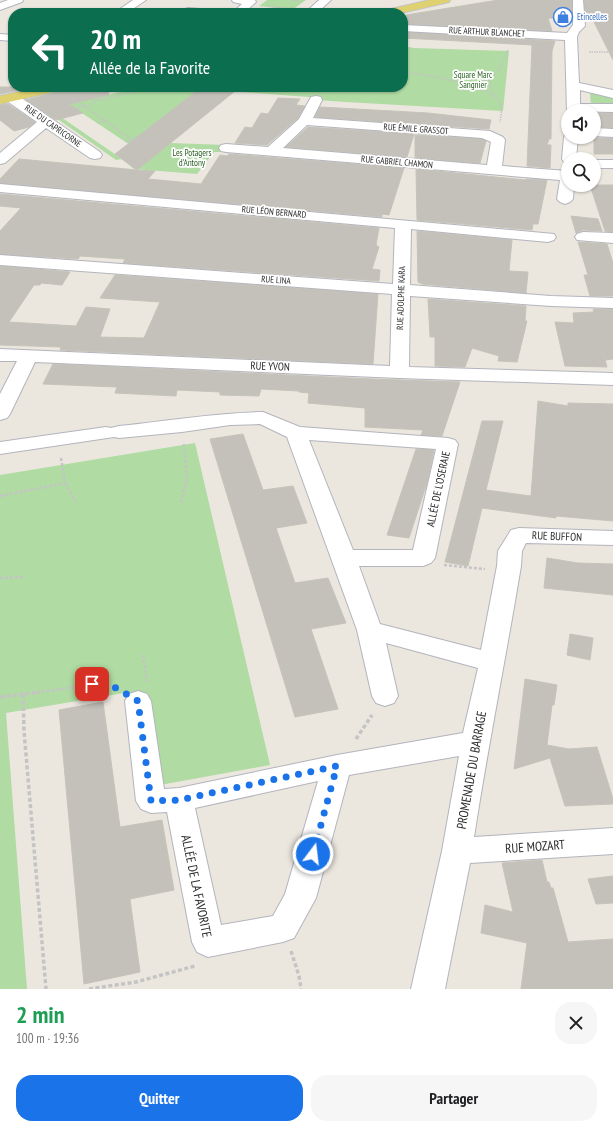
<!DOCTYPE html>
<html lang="fr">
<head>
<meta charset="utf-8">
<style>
	body { margin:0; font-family:"PT Sans Narrow",sans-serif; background:#f6f6f6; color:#202124; height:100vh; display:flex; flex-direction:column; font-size:15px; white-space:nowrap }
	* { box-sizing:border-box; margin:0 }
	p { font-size:13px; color:#757577 }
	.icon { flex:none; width:22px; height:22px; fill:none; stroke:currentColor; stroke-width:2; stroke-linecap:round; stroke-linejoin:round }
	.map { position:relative; height:989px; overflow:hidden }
	.drawer { display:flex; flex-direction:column; background:#fff; flex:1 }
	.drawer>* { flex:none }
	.hud { position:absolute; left:8px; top:8px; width:400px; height:84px; border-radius:16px; box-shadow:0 1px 3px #0004; background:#0b6e4f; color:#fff; overflow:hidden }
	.fabs { position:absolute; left:561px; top:104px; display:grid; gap:8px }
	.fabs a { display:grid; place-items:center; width:40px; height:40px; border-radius:50%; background:#fff; box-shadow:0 1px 3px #0004; font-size:20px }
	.pin { position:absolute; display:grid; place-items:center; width:34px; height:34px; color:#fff; margin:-17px; border-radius:8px; box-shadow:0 2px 6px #0006 }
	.me { position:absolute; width:44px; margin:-22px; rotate:15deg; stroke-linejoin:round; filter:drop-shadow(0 0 3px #0008) }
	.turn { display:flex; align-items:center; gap:14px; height:84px; padding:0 16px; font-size:18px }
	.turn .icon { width:52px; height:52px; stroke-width:2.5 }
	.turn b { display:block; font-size:28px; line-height:34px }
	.round { display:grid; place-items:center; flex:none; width:42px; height:42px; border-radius:16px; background:#f6f6f6 }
	.headline { display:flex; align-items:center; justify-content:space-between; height:68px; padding:0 16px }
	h1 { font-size:24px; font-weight:700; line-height:30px; color:#1e9e55 }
	.button { display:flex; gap:8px; margin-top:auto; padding:8px 16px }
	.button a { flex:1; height:46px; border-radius:16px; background:#1a73e8; color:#fff; font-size:16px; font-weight:700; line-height:46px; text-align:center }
	.button a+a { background:#f6f6f6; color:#202124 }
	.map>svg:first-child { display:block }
	.green { fill:#b0dba2; fill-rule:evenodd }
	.building { fill:#c4c1ba; stroke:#c6c3b9 }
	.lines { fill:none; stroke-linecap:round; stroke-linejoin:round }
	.minor-casing { stroke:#b3b4bd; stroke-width:2 }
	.major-casing { stroke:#c4c4c4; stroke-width:2 }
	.path-far3 { stroke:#c4c4c4; stroke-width:1.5; stroke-dasharray:1.5 1; stroke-linecap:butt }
	.path-far2 { stroke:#c4c4c4; stroke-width:2; stroke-dasharray:2.5 1.5; stroke-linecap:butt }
	.path-far1 { stroke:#c4c4c4; stroke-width:2.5; stroke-dasharray:3 2; stroke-linecap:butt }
	.path { stroke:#c4c4c4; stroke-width:3.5; stroke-dasharray:4 2.5; stroke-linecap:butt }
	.minor { fill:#fff; fill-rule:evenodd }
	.major { fill:#e0d170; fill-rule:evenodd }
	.route { stroke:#1a73e8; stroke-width:7; stroke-dasharray:0 12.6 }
	.labels { text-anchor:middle; stroke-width:3.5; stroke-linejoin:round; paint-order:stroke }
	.far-shop-label { font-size:9px; fill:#366cbe; stroke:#fff; text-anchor:start }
	.far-street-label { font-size:9px; fill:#2b2b2b; stroke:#fff }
	.far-park-label { font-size:9px; fill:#2a6023; stroke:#fff }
	.street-label { font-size:11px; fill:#2b2b2b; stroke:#fff }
	.near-street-label { font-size:13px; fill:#2b2b2b; stroke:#fff }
</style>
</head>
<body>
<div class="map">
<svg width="613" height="989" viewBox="0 0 613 989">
	<rect width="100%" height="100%" fill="#ebe7df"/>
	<path class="green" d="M267 0H306L292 10 259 6Z
		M403 46 414 48 509 51 503 111 346 102 316 100 309 97 241 92 247 87H403Z
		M83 87H111L90 92 98 97 143 87H214L170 143 226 145 221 152H214L197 174 134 169 122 159 116 160 29 99ZM58 97 142 153 122 159 39 102Z
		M590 92 613 99V107L591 106Z
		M195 443 270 765 149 787 124 693 6 713 27 989H0V475Z"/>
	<path class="building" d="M498 0H572V19L548 18 552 31 403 24 406 15Z
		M584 0H613V60L593 20H586Z
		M403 32 555 41 552 51 551 139H549L547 145H551L550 168 527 166 532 45 403 38Z
		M0 87H34L0 94Z
		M65 87H108L109 95 69 104 83 113 56 120 26 100 62 91Z
		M202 87H240L137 170 155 171 148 179 201 184 220 155 227 156 229 154 404 168 389 215 382 214V217L0 183V179L19 159 137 170 115 154Z
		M278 98 300 99 296 105 305 106 298 118 267 145 235 143 245 127 252 128 261 113 268 114Z
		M8 104 35 122 29 127 14 131 0 120V105Z
		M320 107 428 113 491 120 489 129 315 117Z
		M594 113H613V128L594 127Z
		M308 127 414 134 407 157 286 147Z
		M415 135 482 139 486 141 480 163 415 158Z
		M594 138H613V154H594Z
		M416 169 526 180V179L547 180 538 224H533L532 230 417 220Z
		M590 185H613V232L605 231Z
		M0 194 379 228 376 245 379 247 372 269 380 270 379 281 123 263 125 259 80 256 78 259 0 254V231L21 208 0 206Z
		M571 216 598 219 602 231 583 230 576 233Z
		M417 231 512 240 509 271 528 272 526 293 422 284 418 282Z
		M578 242 607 244 613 263V296H590L584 275H588Z
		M0 266 70 272 62 285 41 283 40 285H34L9 322 76 326 86 307 110 309 100 337 144 338 160 302 100 298 115 275 378 294 373 364 60 350 61 347 0 345Z
		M428 299 526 306 525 321H527L517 362 498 361 499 356 472 348 465 367 435 366V337H430Z
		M593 309H613V359L606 360 603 352 607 367 565 366 555 322 574 323 573 313 594 312Z
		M53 364 373 379 460 382 442 436 421 435 423 430 365 427V408L308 403 309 393 299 392V391L261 389 259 396 220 395V392L177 390 176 396 115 393 117 387 43 384Z
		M538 401 568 406V403L613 404V521L556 516V518L482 508 468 566 445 562 482 421H503L486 490 531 496Z
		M243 434 263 490 293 486 307 523 276 528 295 583 328 578 346 623 311 629 338 709 295 717 210 439Z
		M416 449 434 450 427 483 409 538 387 535Z
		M547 558 578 563 613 564V595L544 588Z
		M570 634 593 638 590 660 567 655Z
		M525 679 557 685 554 705H552L547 745 569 749 597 747 613 799V804L565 806 550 758 514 769Z
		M103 702 120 827 162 820 174 890 130 899 140 972 84 984 59 710Z
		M542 860 547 882H549L551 888H553L568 942 613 939V989H521L527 943 481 933 485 905 513 912 502 863Z
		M613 876V903L596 904 588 879Z"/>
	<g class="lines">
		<g class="minor-casing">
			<path id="minor" d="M8 0H23L22 2 0 10V3Z
				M133 0H146L127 13H114Z
				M232 0H255L256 2 244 13H232L242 4 233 2Z
				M319 0H331L317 13H305Z
				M573 0H583L585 26 579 32 577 37 579 83 613 90V98L580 90V104H613V112L567 111 565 40 403 31V25L567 33 573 25Z
				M188 8 213 10 218 13H179L180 11Z
				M0 34 13 35V41L0 40Z
				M12 94 17 95 100 152 102 155 100 158 95 159 90 158 46 128 5 163 0 164V153L37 122 7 101 6 98 7 95Z
				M316 96 321 97 322 100 313 118 490 131 503 137 505 140 502 166 568 171V185H574L573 199 570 202 565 204 560 202 557 199 560 180 226 152 221 151 219 148 221 145 226 144 268 147 299 119 311 97ZM307 125 482 138 491 142 487 165 283 148Z
				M594 128 613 129V137L594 136Z
				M566 134H568V137H578L576 159H568V163L564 162 562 159 564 137Z
				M594 160H613V168H594Z
				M0 184 554 234 556 237 554 240 548 242 411 229 410 285 551 296 613 298V308L551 306 410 296 409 367 613 373V385L399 378 35 362 10 414 7 418 0 420V394L17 361H0V349L390 366 392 294 0 265V255L393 284 395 228 0 192Z
				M583 232 613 233V243L577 240 575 237 577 234Z
				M263 412 300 427 448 438 455 440 458 444 435 558 431 563 423 566H359L380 624 481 650 497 566 498 551 511 530 519 528 613 531V545L526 543 522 551 521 566C506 657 488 746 474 837L613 828V854L470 863 445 989H411L442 851 459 756 349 775 316 898 294 938 283 942 208 957 197 952 192 942 167 812 151 813 141 809 136 801 125 701 129 694 138 691 147 694 151 701 164 789 179 788 337 755 463 733 478 668 386 643 398 696 394 703 385 706 376 703 372 696 357 630 287 437 260 424 230 425 182 432 119 438 114 437 0 454V442L106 427 111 428 119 426C167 421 215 413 263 412ZM309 440 436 449 413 550H353ZM318 781 285 894 273 916 221 925 195 808Z"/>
		</g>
		<g class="major-casing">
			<path id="major" d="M430 0H450L449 2 401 13H381L382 11Z
				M41 87H64L62 90 0 104V96Z"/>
		</g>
		<path class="path-far3" d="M292 0 299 1
			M267 6 296 9
			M589 52H613
			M403 72C425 75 485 83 499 101 503 107 501 116 500 122
			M489 79 493 95
			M468 84C497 80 497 74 508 49
			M105 87 107 88
			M96 97 99 100
			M69 99 86 106 76 108
			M97 123 103 121
			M155 139 132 140 86 107 95 101 156 87
			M125 141 132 140"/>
		<path class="path-far2" d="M184 444 185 457"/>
		<path class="path-far1" d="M61 458 65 483 76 502
			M0 496 65 483
			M181 502 187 479 185 456
			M444 565 485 569
			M0 578 25 577
			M143 655 147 682
			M32 693 106 683 118 690"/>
		<path class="path" d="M23 694 24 731 46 989
			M0 697 40 692
			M356 739 372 715
			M291 951 299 976 301 989
			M89 989 136 982 195 966"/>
		<use href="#minor" class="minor"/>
		<use href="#major" class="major"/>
	</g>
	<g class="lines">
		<path class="route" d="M92 684 106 682 138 701 151 801 179 800 337 766 313 854"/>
	</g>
	<defs>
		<g id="shop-ring" transform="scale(1)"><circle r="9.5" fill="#fff" stroke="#3f7fe0" stroke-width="1.5"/><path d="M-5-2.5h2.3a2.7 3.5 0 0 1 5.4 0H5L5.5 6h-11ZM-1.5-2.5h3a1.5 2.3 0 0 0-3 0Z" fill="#3f7fe0"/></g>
	</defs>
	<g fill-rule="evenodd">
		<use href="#shop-ring" x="563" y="17"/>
	</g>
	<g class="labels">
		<g class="far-shop-label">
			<text x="577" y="20">Etincelles</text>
		</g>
		<g class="far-street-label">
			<text transform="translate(487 32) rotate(3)" y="3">RUE ARTHUR BLANCHET</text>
			<text transform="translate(53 126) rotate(35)" y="3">RUE DU CAPRICORNE</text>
			<text transform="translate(416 129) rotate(4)" y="3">RUE ÉMILE GRASSOT</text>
			<text transform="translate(397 162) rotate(5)" y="3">RUE GABRIEL CHAMON</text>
			<text transform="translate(274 212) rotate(5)" y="3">RUE LÉON BERNARD</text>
			<text transform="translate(276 280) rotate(4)" y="3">RUE LINA</text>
			<text transform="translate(401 298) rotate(-88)" y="3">RUE ADOLPHE KARA</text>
		</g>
		<g class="far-park-label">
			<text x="473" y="78">Square Marc<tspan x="473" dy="10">Sangnier</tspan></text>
			<text x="192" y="156">Les Potagers<tspan x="192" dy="10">d'Antony</tspan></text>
		</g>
		<g class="street-label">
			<text transform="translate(270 366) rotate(2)" y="4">RUE YVON</text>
			<text transform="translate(438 489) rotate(-78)" y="4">ALLÉE DE L'OSERAIE</text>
			<text transform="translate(557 536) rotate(2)" y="4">RUE BUFFON</text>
		</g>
		<g class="near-street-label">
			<text transform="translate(471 770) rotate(-80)" y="5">PROMENADE DU BARRAGE</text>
			<text transform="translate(535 846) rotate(-4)" y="5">RUE MOZART</text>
			<text transform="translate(197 886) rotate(78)" y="5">ALLÉE DE LA FAVORITE</text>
		</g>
	</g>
</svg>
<div class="fabs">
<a><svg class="icon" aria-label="sound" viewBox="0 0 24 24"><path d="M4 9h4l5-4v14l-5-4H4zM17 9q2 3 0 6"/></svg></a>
<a><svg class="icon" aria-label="search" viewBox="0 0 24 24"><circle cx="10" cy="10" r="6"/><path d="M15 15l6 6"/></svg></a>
</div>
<div class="pin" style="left:92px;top:684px;background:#d93025"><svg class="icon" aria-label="arrive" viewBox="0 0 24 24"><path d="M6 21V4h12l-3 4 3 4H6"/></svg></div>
<svg class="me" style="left:313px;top:854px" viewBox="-20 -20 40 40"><circle r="17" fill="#1a73e8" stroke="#fff" stroke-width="3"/><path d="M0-11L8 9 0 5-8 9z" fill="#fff"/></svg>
<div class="hud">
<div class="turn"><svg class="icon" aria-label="left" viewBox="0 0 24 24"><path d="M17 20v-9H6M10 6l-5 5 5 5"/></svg><div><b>20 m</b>Allée de la Favorite</div></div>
</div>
</div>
<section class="drawer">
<div class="headline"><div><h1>2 min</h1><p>100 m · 19:36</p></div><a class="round"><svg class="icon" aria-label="close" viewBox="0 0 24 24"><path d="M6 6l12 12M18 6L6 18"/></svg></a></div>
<div class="button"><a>Quitter</a><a>Partager</a></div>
</section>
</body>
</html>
